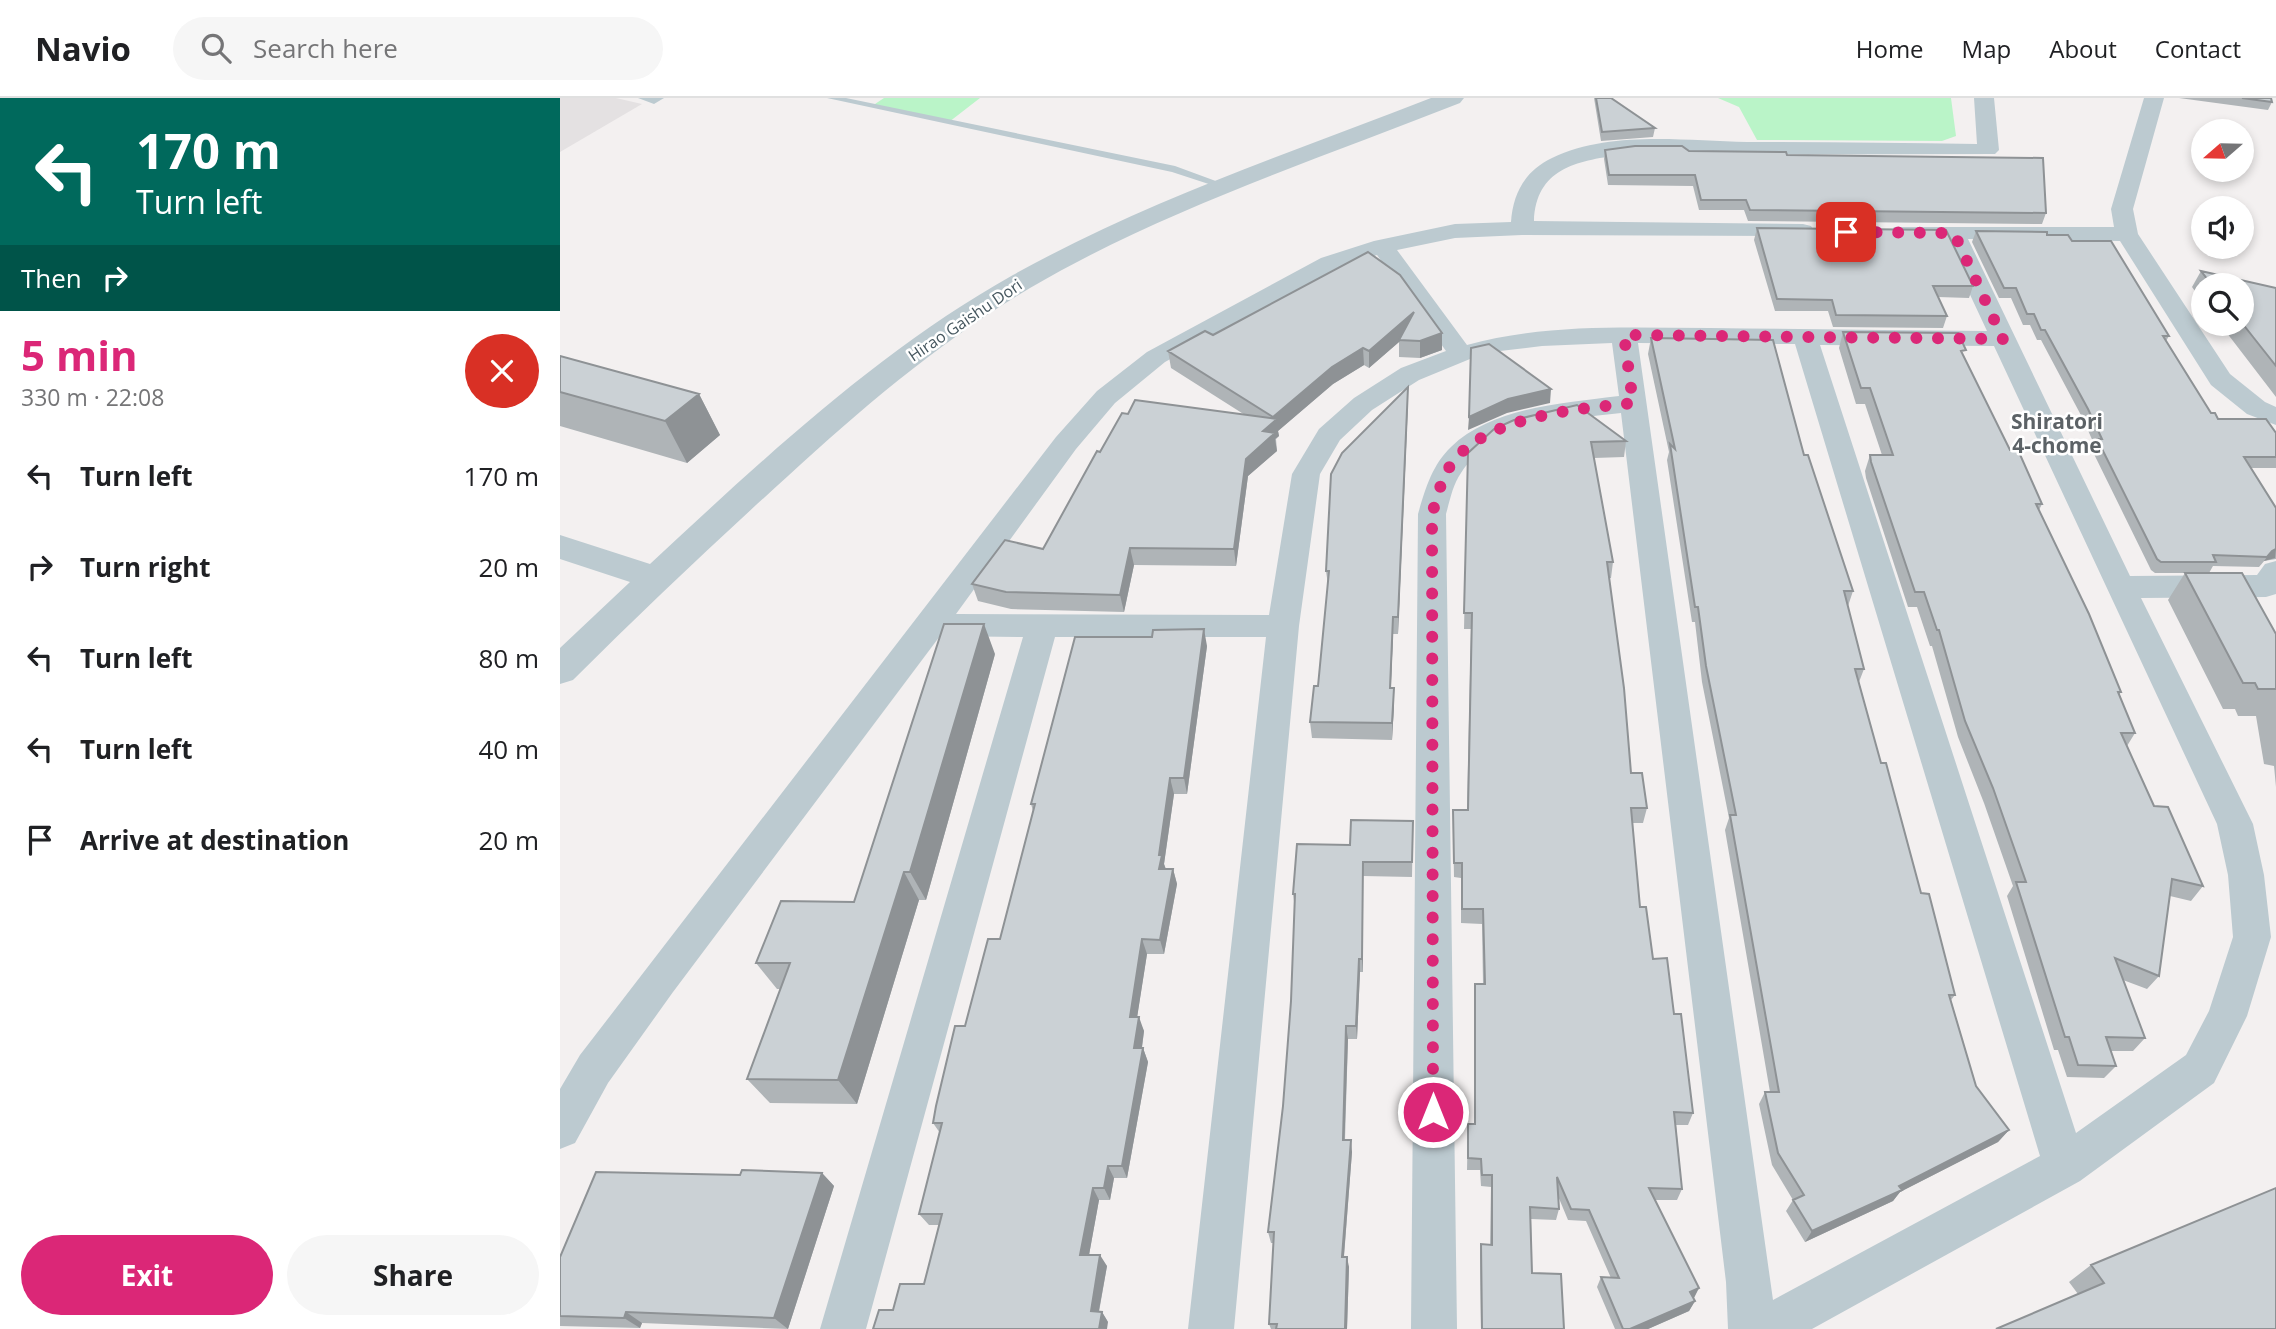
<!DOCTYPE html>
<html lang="en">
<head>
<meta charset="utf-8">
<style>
	body { margin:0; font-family:"Open Sans",sans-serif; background:#f6f6f6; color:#202124; height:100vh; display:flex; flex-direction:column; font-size:26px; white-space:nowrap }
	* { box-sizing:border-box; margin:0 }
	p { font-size:23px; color:#757577 }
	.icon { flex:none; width:38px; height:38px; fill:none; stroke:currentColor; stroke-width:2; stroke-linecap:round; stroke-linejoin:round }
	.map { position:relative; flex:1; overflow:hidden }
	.drawer { display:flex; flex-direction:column; background:#fff; width:560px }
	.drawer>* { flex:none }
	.hud { background:#00695c; color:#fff; overflow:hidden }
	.needle { width:46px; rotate:250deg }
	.buttons { position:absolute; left:1631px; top:21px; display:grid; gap:14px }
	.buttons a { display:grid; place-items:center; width:63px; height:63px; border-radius:50%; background:#fff; box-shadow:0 4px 10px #0003; font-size:35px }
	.pin { position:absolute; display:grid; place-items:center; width:60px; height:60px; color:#fff; margin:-30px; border-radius:14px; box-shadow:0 4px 10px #0006 }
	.me { position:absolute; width:77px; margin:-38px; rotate:0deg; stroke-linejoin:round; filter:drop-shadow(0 0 5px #0008) }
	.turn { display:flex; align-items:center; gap:24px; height:147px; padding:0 21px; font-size:32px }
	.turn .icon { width:91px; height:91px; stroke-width:2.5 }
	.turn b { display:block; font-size:49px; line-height:60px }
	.then { display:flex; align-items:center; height:66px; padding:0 21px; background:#0003; gap:14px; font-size:26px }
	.round { display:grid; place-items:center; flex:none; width:74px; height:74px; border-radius:37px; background:#f6f6f6 }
	.overview { display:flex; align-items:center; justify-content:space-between; height:119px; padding:0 21px }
	h1 { font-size:42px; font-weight:700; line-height:52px; color:#db2777 }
	.button { display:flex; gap:14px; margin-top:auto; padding:14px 21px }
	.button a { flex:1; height:80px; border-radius:42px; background:#db2777; color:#fff; font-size:28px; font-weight:700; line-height:80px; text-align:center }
	.button a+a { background:#f6f6f6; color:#202124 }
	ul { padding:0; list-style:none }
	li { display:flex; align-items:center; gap:21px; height:91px; padding:0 21px }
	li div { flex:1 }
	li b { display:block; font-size:26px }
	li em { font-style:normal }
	header { display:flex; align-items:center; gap:42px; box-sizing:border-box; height:98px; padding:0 35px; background:#fff; border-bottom:2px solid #e0e0e0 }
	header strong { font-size:33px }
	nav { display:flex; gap:38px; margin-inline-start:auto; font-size:24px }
	.search { width:490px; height:63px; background:#f6f6f6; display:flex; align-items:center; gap:18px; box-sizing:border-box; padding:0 24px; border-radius:38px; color:#757577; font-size:26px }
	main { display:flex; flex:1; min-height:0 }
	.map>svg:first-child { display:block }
	.education { fill:#e4e1e2 }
	.green { fill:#baf4c8 }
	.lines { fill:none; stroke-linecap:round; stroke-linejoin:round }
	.service { fill:#bccad0; fill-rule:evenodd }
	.minor { fill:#bccad0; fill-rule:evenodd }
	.tertiary { fill:#bccad0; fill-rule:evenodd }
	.wall { fill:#afb4b7 }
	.shaded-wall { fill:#8e9295 }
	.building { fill:#cbd1d5; stroke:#8e9295; stroke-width:2 }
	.route { stroke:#db2777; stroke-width:12; stroke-dasharray:0 21.6 }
	.labels { text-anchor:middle; stroke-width:5; stroke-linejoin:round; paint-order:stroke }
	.far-street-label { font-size:16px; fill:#46575f; stroke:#fff }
	.neighbourhood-label { font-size:21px; font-weight:bold; fill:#5c6266; stroke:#fff }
</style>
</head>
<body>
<header>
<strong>Navio</strong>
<div class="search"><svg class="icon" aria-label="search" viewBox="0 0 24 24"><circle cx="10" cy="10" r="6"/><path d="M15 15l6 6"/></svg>Search here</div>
<nav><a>Home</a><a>Map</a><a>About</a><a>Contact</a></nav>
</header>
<main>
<section class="drawer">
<div class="hud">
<div class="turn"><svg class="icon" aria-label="left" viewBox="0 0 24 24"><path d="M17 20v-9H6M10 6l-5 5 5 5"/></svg><div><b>170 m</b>Turn left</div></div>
<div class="then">Then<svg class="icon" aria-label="right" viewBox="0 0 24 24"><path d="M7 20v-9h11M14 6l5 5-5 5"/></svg></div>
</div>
<div class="overview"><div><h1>5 min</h1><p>330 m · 22:08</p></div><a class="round" style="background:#d93025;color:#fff"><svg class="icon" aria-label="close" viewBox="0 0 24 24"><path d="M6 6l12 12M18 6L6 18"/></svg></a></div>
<ul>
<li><svg class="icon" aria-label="left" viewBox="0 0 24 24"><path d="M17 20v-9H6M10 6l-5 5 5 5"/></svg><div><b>Turn left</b></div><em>170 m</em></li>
<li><svg class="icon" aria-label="right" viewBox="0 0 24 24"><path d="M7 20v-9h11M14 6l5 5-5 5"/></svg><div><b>Turn right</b></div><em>20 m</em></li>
<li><svg class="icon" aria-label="left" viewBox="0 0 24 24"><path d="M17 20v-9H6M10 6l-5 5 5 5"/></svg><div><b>Turn left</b></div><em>80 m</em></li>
<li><svg class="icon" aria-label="left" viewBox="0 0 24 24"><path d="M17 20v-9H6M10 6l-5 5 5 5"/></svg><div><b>Turn left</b></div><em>40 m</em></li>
<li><svg class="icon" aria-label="arrive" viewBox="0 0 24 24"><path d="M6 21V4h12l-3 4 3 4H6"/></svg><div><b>Arrive at destination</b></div><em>20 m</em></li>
</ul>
<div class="button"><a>Exit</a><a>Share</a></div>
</section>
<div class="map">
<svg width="1716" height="1231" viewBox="0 0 1716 1231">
	<rect width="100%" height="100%" fill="#f3f0f0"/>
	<path class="education" d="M0 0H56L82 6 0 54Z"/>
	<path class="green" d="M324 0H420L389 24 312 8Z
		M1158 0H1391L1396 38 1382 43 1197 42 1179 9Z"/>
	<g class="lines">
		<path class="service" d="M78 0H104L94 6Z
			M267 0H286L615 68 672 89 667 92 612 74Z"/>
		<path class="minor" d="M1414 0H1434L1439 52 1435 56 1060 57C1016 63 976 71 974 123L1243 126 1251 128 1254 133 1251 138 962 137 895 140 837 152 907 247C986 225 1069 230 1150 230 1242 231 1335 232 1427 233L1384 141 1334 139 1331 134 1334 129H1554L1551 111 1584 0H1604L1573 111 1578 136 1670 276 1705 304 1716 309V327L1687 316 1651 287 1560 143 1408 141 1570 478 1697 477 1705 466 1716 463V496L1706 499 1581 500 1693 726 1704 777 1711 839 1687 918 1654 985 1520 1083 1252 1231H1168L1166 1184 1061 315C1008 321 933 325 901 375 893 386 890 402 886 416L897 1231H851L858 416C865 392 872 367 891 349 932 309 1005 305 1059 298L1052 245 982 248 940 253 910 261 859 282 812 312 780 342 760 376 739 528 674 1231H628L706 539H495L306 1231H260L463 539 380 538 113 894 48 985 15 1045 0 1051V991L20 957 496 339 537 293 587 254 761 160 814 143 895 126 951 124C953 95 965 73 992 60 1050 32 1125 43 1187 44 1264 44 1340 45 1417 46ZM817 157 886 253 841 270 794 300 759 331 732 376 709 517 396 516 516 351 555 305 605 264 777 170ZM1078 245 1235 246 1480 1058 1213 1202ZM1260 247 1434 248 1657 726 1668 777 1673 839 1649 913 1626 957 1516 1035Z"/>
		<path class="tertiary" d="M871 0H904L900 5C756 62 605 111 470 190 382 242 303 309 228 378 155 444 83 512 13 582L0 586V550L70 484 0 461V437L90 466C202 362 319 252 453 177 586 103 730 55 871 0Z"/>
	</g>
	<path class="wall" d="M1034 0H1051L1095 30 1093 39 1041 43Z
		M1619 0H1711L1712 4 1708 12Z
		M1045 52 1129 53 1227 57 1486 115 1482 126 1188 123 1184 112H1139L1133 88 1048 87 1044 61Z
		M1197 130 1413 188 1409 200 1378 199 1387 218 1383 230 1273 229 1268 213H1215L1194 142Z
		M1416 133 1487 137 1512 143 1609 238 1606 243 1651 315 1658 321 1716 335V370H1691L1716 410V461L1704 463 1699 469 1653 468 1649 475H1595L1591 472 1532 352 1534 346 1523 321 1481 242H1477L1470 227H1463L1451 200H1439L1412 144Z
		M808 154 882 252 860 260 839 259V244L809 270 804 267 773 286 718 333 719 338 716 341 717 353 688 378 676 468 574 467 564 514 451 511 418 503 412 486 483 451 540 354 568 316 685 317 611 270 608 253 653 237Z
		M1641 173 1716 190V299L1660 226H1682V187H1643V204L1632 189Z
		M1283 234 1404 258 1450 352 1482 406 1479 412 1561 594 1559 597 1575 635 1567 648 1594 708 1643 788 1631 803 1610 798 1599 878 1587 891 1563 882 1585 940 1573 953H1551L1556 968 1544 980 1507 979 1498 952H1494L1447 798 1453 788 1424 705 1398 639 1372 548H1370L1357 509H1348L1306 380 1305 373 1310 357H1322L1305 306H1296L1279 250Z
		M1091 240 1244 357 1293 493 1288 508 1304 571 1299 584 1321 665 1361 795 1395 897 1391 902 1416 988 1449 1032 1438 1044 1340 1094 1333 1103 1245 1144 1226 1113 1233 1102 1212 1067 1199 1006 1205 994H1210L1165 732 1169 720 1142 584 1135 524H1132L1107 362 1109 354 1088 256Z
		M0 258 139 296 160 337 127 365 0 328Z
		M848 289 838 536H833L831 590 834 606 832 642 752 640 750 624 758 588 768 487 766 473Z
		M934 331 1066 343 1064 359 1034 360 1053 464 1051 480H1049L1071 675 1087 710 1083 725H1072L1080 809 1093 861 1114 916 1133 1015 1128 1027H1116L1122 1091 1117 1102H1095L1135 1203 1129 1213 1088 1231H1055L1037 1189 1041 1179 1051 1180 1026 1123 1008 1122 998 1098 999 1111 996 1122 971 1121 972 1175 1004 1231H921L920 1157 921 1146 930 1147 931 1089 921 1088 920 1072H907L908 1026H914L915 886H923L922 826 901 825V780L894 779 893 727V712H907L911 531H904L908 355Z
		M1625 475 1716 536V689L1714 668 1704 666 1696 618H1678L1675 611H1663L1608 502Z
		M647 548 627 696H614L604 766 606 771H613L617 786 604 856H587L577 919 584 933 582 950H583L588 964 567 1080H554L550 1102H539L529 1157 547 1168 539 1214H542L548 1224 333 1212 364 1186 379 1127H369L359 1116 380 1035 373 1025 440 841 473 713 471 706Z
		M435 556 366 802H359L297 1006 210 1005 187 981 220 891H217L196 865 294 804Z
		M853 723 852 779 803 778V874H800L797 941H788L785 1042 792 1054 784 1159 789 1169 787 1231H711L709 1226 714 1145H711L708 1134 723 1008 731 903 735 810 733 796 790 747Z
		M262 1075 274 1088 228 1231 82 1225 80 1230 0 1228V1159L180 1077Z
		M1531 1167 1716 1231 1518 1196 1509 1184Z"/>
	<path class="shaded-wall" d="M854 214V231L809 270V253Z
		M882 235V252L860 260V243Z
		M803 250 804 267 773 286 718 333 719 338 715 341 717 353 688 378 676 468 674 451 686 361 703 333 714 324 713 319 772 269Z
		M848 289V306L838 536V519Z
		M991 291 990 305 947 315 908 332 909 319 948 301Z
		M139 296 160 337 127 365 105 323Z
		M570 450 574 467 564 514 560 497Z
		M1716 451 1715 460 1704 463 1699 469 1712 453Z
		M833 519V536L830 606V590Z
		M424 526 435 556 366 802 350 774Z
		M644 531 647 548 627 696 624 680Z
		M834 590V606L832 642V625Z
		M610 680 614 696 604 766 606 772 599 771V757Z
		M803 764V874L802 861Z
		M613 771 617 786 604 856 600 842Z
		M344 774 359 802 297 1006 278 982Z
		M582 841 587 856 575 933 570 919Z
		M799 861 800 874 797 941 796 928Z
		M579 919 584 933 580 963 574 950Z
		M786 928 788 941 784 1054 783 1042Z
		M583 950 588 964 567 1080 562 1068Z
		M1449 1032 1438 1044 1340 1094 1333 1103 1245 1144 1252 1133Z
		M791 1042 792 1054 783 1169 782 1159Z
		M548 1068 554 1080 550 1102 544 1090Z
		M262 1075 274 1088 228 1231 214 1220Z
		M533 1090 539 1102 527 1168 520 1157Z
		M540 1157 547 1168 537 1223 531 1213Z
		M787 1159 789 1169 787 1231H785Z
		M1139 1190 1134 1200 1124 1204 1130 1194Z
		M1135 1203 1129 1213 1088 1231H1070Z
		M66 1214 82 1225 80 1230 64 1220Z
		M542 1214 548 1224 547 1231H539Z"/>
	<path class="building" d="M1036 0H1051L1095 30 1042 34Z
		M1682 0H1711L1712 4Z
		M1075 48H1122L1129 53 1226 54 1227 57 1483 60 1486 115 1190 112 1186 102H1141L1135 77H1049L1045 52Z
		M1197 130 1386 132 1413 188H1373L1387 218 1276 217 1272 202 1217 201Z
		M1416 133 1487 134V137H1508L1512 143H1551L1609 238H1603L1651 315H1655L1658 321H1706L1716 335V359H1684L1716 410V451L1712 453 1707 459 1653 457 1656 464H1601L1597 461 1537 341H1542L1528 311 1485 232H1481L1474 216H1467L1456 190H1444Z
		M808 154 840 177 882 235 860 243 839 242 854 214 809 253 803 250 772 269 713 319 608 253 645 233 653 237Z
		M1641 173 1716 190V268L1682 225V187H1652Z
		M1283 234 1398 235 1406 252 1401 253 1450 352H1458L1482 406H1476L1529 516 1561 594H1558L1575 635H1561L1594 708 1608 709 1643 788 1612 781 1599 878 1555 860 1585 940 1546 939 1556 968 1518 967 1509 939H1505L1456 784H1466L1433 690 1405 623 1379 532H1377L1364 494H1355L1311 364 1310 357H1333L1310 290H1301Z
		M1091 240 1213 242 1244 357H1248L1293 493H1284L1304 571H1295L1321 665H1326L1361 795 1369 796 1395 897H1389L1416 988 1449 1032 1339 1088 1342 1092 1252 1133 1233 1102 1244 1097 1218 1055 1205 994H1219L1170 717H1176L1146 568 1138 509H1135L1110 346 1115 351Z
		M929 246 991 291 948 301 909 319 911 250Z
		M0 258 139 296 105 323 0 294Z
		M848 289 838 519H833L830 590H834L832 625 750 624 754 588H758L769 473H766L771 376 782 355Z
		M575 302 717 321 703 333 715 335 686 361 674 451 570 450 560 497 446 494 412 486 445 442 483 451 537 353 540 354 562 315 568 316Z
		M1017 307 1066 343 1031 344 1053 464H1047L1064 590 1071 675H1082L1087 710H1071L1080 809H1086L1093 861 1107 860 1114 916H1121L1133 1015 1114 1014 1122 1091 1089 1090 1139 1190 1130 1194 1135 1203 1070 1231H1063L1041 1179 1059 1180 1029 1112 1011 1111 997 1079 999 1111 970 1109 972 1175 1001 1176 1004 1231H922L921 1146 932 1147V1077H922L921 1061 908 1060V1026H915V886H925L923 811H902V765H894L893 712H908L912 515H904L908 355 934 331 954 322Z
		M1625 475H1682L1716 536V591H1698L1695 585H1683Z
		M384 526H424L350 774H344L278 982 187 981 230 865H196L221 803 294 804Z
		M644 531 624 680H610L599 757H602L599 771H613L600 842 582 841 570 919H579L574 950H583L562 1068H548L544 1090H533L520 1157H540L531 1213 542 1214 539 1231H313L319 1212H333L340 1186H364L382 1116H359L382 1025H373L376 1008 395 928H405L428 841H440L475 706H471L515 539H592L593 532Z
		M791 722 853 723 852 764H803L802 861H799L796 928H786L783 1042H791L782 1159H787L785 1231H716L717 1226H709L714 1134H708L723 1008 731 903 735 796H733L737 746 790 747Z
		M182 1072 262 1075 214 1220 66 1214 64 1220 0 1218V1159L36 1074 180 1077Z
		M1716 1090V1231H1436L1544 1185 1531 1167Z"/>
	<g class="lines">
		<path class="route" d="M873 1014 872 416C876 403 880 387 886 375 915 318 1017 311 1073 305L1064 237 1443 241 1394 135 1286 134"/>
	</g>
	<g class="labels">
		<g class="far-street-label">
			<text transform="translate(405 222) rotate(-34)" y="6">Hirao Gaishu Dori</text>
		</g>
		<g class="neighbourhood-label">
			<text x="1497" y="331">Shiratori<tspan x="1497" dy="24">4-chome</tspan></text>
		</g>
	</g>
</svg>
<div class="buttons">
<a><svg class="needle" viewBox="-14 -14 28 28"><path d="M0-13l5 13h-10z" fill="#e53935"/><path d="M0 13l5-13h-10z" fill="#757577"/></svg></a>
<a><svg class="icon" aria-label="sound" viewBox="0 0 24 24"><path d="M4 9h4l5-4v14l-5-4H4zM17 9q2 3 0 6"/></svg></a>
<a><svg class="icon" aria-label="search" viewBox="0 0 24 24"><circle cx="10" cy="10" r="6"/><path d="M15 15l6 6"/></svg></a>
</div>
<div class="pin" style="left:1286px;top:134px;background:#d93025"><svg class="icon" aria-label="arrive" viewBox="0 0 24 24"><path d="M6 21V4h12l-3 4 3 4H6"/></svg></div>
<svg class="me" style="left:873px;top:1014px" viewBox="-20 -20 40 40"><circle r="17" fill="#db2777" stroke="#fff" stroke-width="3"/><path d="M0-11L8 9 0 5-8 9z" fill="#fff"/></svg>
</div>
</main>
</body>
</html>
